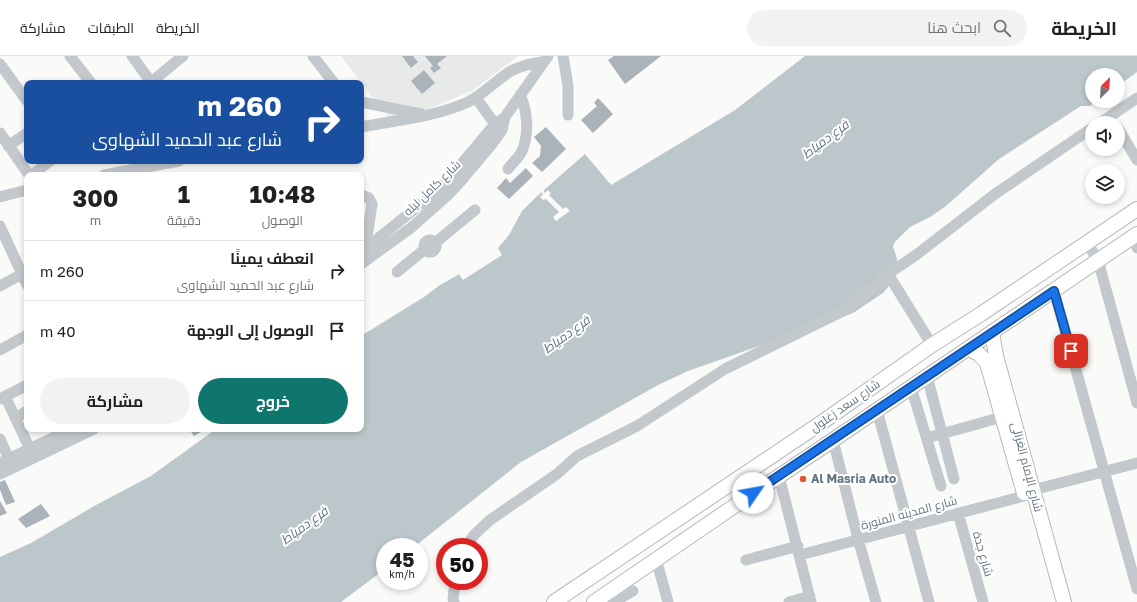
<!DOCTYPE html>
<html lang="ar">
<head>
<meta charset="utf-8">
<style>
	body { margin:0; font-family:"Golos Text",Cairo,sans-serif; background:#f2f2f2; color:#202124; direction:rtl; height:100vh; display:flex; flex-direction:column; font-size:15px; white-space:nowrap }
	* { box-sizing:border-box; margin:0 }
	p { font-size:13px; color:#757577 }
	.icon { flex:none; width:22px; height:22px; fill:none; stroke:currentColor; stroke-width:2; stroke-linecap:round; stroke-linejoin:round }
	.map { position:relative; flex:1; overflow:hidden; direction:ltr }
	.side { position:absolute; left:24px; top:116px; width:340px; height:260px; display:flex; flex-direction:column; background:#fff; border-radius:8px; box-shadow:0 2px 6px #0003; direction:rtl }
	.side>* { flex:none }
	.top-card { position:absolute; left:24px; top:24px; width:340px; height:84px; border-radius:8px; box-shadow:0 2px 6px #0003; direction:rtl; background:#1a4fa0; color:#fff; overflow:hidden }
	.needle { width:26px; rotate:25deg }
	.fabs { position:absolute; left:1085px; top:12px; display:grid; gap:8px }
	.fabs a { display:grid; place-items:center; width:40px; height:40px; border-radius:50%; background:#fff; box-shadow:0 2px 6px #0003; font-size:20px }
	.speed { position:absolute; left:376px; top:482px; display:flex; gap:8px; font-size:20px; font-weight:700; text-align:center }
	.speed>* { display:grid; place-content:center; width:52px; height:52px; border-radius:50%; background:#fff; box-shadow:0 2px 6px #0003; line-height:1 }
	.speed small { font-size:10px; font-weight:400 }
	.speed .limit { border:6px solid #d22; background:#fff; color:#111 }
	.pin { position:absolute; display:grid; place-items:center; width:34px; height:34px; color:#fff; margin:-17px; border-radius:8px; box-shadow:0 2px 6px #0006 }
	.me { position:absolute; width:44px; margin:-22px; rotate:57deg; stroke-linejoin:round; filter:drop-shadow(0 0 3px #0008) }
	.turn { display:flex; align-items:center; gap:14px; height:84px; padding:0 16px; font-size:18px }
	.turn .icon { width:52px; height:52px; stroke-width:2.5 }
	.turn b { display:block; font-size:28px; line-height:34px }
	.eta { display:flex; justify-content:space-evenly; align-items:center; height:68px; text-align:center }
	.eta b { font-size:24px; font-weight:700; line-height:28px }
	.cta { display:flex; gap:8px; margin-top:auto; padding:8px 16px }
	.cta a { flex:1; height:46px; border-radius:24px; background:#0f766e; color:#fff; font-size:16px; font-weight:700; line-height:46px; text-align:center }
	.cta a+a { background:#f2f2f2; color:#202124 }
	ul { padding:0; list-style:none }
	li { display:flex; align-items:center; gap:12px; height:60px; padding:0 16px; border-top:1px solid #e0e0e0 }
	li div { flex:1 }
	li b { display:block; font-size:15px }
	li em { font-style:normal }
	header { display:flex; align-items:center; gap:24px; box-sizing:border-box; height:56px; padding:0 20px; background:#fff; border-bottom:1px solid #e0e0e0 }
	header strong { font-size:19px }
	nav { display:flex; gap:22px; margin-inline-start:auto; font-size:14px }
	.search { width:280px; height:36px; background:#f2f2f2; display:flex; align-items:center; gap:10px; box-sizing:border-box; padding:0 14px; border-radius:22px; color:#757577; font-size:15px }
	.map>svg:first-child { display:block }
	.built { fill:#e8e9e9 }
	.water { fill:#bbc7cb }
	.pier { fill:#fafaf8 }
	.building { fill:#aab3b9 }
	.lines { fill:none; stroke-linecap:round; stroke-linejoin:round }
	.major-casing { stroke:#b5babe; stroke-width:16 }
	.minor { stroke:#c3c8cc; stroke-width:11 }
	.major { stroke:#fff; stroke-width:14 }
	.route-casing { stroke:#114b97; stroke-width:10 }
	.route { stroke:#1a73e8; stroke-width:7 }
	.poi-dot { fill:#e4572e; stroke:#fff; stroke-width:1.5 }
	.labels { text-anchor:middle; stroke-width:4; stroke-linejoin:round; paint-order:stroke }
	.street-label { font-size:12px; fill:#657683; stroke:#fff }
	.poi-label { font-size:12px; font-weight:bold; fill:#657683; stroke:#fff; text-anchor:start }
	.water-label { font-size:13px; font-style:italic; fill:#60757c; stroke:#fff }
</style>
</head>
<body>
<header>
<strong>الخريطة</strong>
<div class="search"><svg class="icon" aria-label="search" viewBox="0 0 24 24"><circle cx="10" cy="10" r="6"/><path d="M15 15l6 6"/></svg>ابحث هنا</div>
<nav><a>الخريطة</a><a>الطبقات</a><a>مشاركة</a></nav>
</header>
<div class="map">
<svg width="1137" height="546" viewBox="0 0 1137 546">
	<rect width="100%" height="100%" fill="#fafaf8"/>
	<path class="built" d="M341 0H518L472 35 425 54 388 61Z"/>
	<path class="water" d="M805 0H1137V16L1118 30V19H1092V45H1097L1090 50H1081L999 103 946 150 930 161 910 171 895 186 893 190 897 203 896 216 893 225 883 237 853 257 688 315 658 329 521 406 414 491H385V513L341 546H0V501L31 487 96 449 151 420 216 373H361V280L424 241 440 229 465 215 498 192 509 179 522 155 536 141 585 98 611 129 735 54Z"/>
	<path class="pier" d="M543 134 545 137 548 134 551 137 549 139 563 153 566 151 570 155 556 165 553 161 559 156 546 143 543 144 540 141 543 138 541 136Z
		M498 192 502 199 463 224 459 218Z"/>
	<path class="building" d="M402 0H413L418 6 411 12Z
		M425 0H447L437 8 441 12 434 17 430 12 433 10Z
		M614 0H661L625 28 608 4Z
		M424 14 435 27 422 38 411 25Z
		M598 42 613 58 593 77 581 64 597 50 594 47Z
		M546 71 566 93 542 116 532 107 540 100 541 90 534 81Z
		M526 112 533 120 509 143 497 132 506 122 510 127Z
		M189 373H206L194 380Z
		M5 424 15 446 6 449 0 434V426Z
		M0 445 7 457 0 460Z
		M41 448 50 460 26 472 18 463Z"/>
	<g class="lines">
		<g class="major-casing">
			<path id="major" d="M992 276 996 300 1064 546
				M968 293 979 298 987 307 1024 437
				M554 546 821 367 932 289 981 258 1137 153
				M594 546 733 451 833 384 1137 178"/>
		</g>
		<path class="minor" d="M70 0 91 27
			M132 0 151 26
			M313 0 334 27
			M563 0 568 30V59
			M0 8 27 45
			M150 27 183 0
			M476 42 495 68 500 72
			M361 46 421 58
			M1100 67 1137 42
			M361 71C397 64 435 61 468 46 484 38 496 24 511 15 521 10 531 7 543 6
			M1118 72 1137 104
			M0 77 29 119
			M8 90 27 77
			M508 113C512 107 519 102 522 95 529 79 528 55 520 39
			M32 119 50 105
			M104 119 179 105
			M361 139 369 142 372 148 365 196
			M0 141 27 134
			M0 170 27 229
			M1134 180 1137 192
			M424 190a6 6 0 1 1 12 0a6 6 0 1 1-12 0Z
			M435 187 475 154
			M1087 187 1098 204 1137 347
			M361 196 426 144 447 125 495 68 505 61
			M361 208 412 171 448 139 461 125 492 88 502 74 505 61 548 0
			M397 216 425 193
			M888 218 932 289
			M0 230 22 218
			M1054 235 1137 533
			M0 294 27 279
			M927 320 954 423
			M911 331 941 430
			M5 340 30 393
			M0 343 27 329
			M877 354 929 546
			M15 362 27 355
			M927 382 1002 361
			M0 383 9 403
			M833 384 858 483 876 546
			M0 407 71 373
			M0 418 94 373
			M779 420 811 546
			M1033 434 1137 407
			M958 457 983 546
			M466 491 474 479 490 464 557 418 577 400 637 370 725 313 847 253 888 218 916 199 995 138 1092 72
			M800 499 1024 440
			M656 503 668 546
			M746 504 798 490
			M454 546 453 543 455 525
			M613 546 633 535
			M789 546 810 540"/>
		<use href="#major" class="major"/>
	</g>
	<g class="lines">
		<g class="route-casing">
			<path id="route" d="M753 437 1054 235 1071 295"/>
		</g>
		<use href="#route" class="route"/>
	</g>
	<circle class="poi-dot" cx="803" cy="423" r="4"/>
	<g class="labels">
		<g class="street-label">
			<text transform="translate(432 132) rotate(-44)" y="4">شارع كامل ليله</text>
			<text transform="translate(845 350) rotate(-35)" y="4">شارع سعد زغلول</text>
			<text transform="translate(1027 411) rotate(75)" y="4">شارع الإمام الغزالى</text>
			<text transform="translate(909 457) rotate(-15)" y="4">شارع المدينه المنورة</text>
			<text transform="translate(983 498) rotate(74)" y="4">شارع جدة</text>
		</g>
		<g class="poi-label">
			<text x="811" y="427">Al Masria Auto</text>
		</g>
		<g class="water-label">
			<text transform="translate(825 83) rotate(-37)" y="5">فرع دمياط</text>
			<text transform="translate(566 278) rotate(-36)" y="5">فرع دمياط</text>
			<text transform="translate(304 469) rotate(-36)" y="5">فرع دمياط</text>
		</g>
	</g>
</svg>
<div class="fabs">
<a><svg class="needle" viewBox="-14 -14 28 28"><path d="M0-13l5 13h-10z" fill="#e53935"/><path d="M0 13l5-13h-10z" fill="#757577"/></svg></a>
<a><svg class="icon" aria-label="sound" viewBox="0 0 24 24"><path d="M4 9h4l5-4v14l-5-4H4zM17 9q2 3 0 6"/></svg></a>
<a><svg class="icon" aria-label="layers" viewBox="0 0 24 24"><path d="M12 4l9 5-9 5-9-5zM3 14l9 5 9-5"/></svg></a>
</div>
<div class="speed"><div>45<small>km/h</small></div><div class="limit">50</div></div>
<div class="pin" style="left:1071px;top:295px;background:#d93025"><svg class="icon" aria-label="arrive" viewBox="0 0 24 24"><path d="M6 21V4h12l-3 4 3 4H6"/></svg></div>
<svg class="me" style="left:753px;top:437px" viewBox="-20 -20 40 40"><circle r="19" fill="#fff"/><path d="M0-13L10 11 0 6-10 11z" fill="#1a73e8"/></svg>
<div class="top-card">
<div class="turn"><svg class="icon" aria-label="right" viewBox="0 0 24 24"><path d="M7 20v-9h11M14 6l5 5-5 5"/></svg><div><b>260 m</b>شارع عبد الحميد الشهاوى</div></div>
</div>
<section class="side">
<div class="eta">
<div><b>10:48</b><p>الوصول</p></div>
<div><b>1</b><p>دقيقة</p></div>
<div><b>300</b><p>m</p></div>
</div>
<ul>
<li><svg class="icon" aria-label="right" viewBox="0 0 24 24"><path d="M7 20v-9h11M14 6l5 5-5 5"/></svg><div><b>انعطف يمينًا</b><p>شارع عبد الحميد الشهاوى</p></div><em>260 m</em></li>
<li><svg class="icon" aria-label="arrive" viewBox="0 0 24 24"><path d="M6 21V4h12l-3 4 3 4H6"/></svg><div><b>الوصول إلى الوجهة</b></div><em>40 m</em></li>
</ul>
<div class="cta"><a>خروج</a><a>مشاركة</a></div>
</section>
</div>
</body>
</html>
